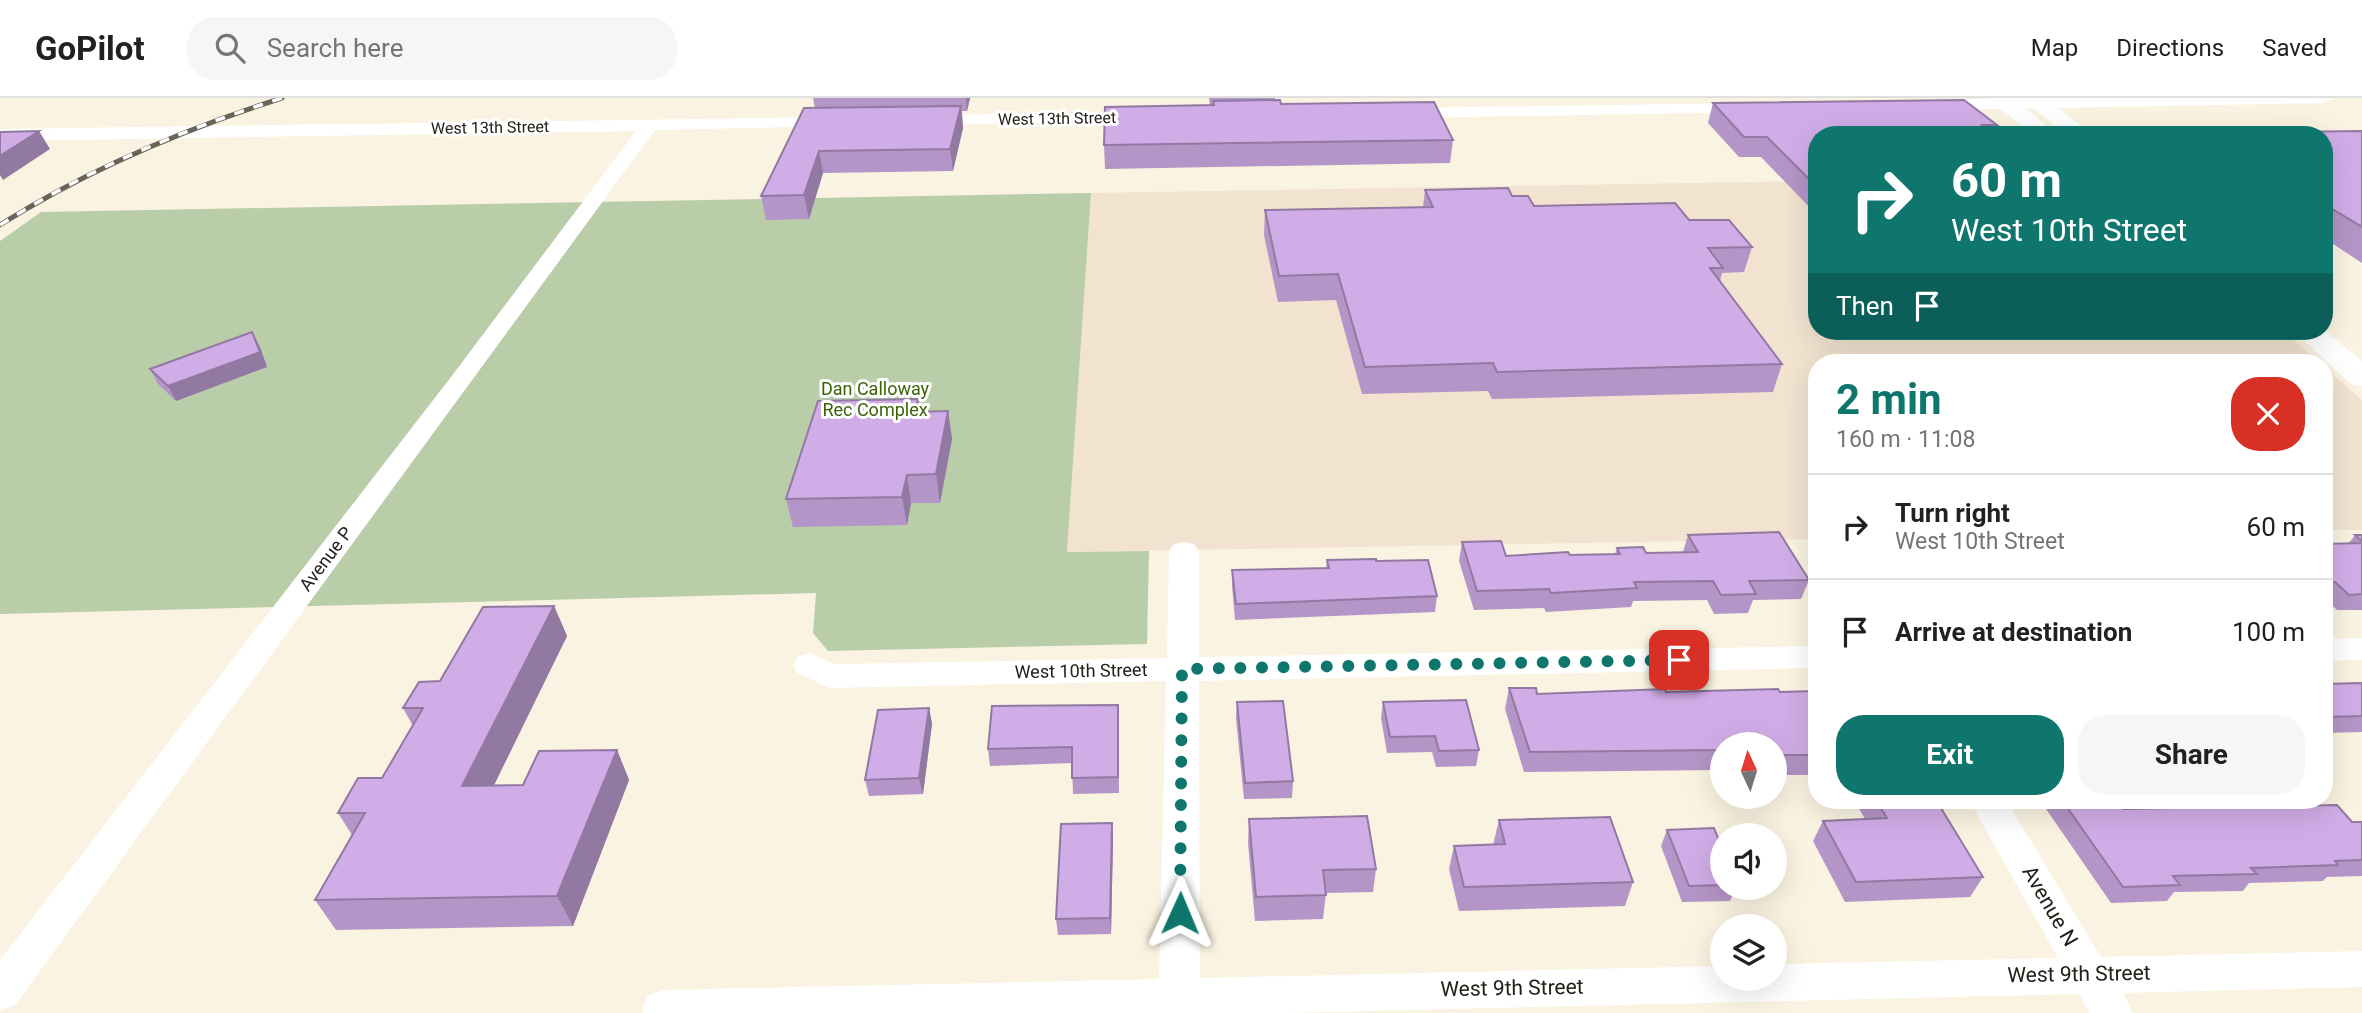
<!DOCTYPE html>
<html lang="en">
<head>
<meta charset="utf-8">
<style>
	body { margin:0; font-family:Roboto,sans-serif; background:#f6f6f6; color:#202124; height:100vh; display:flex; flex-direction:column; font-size:26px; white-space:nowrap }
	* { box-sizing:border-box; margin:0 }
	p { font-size:23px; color:#757577 }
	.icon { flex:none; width:38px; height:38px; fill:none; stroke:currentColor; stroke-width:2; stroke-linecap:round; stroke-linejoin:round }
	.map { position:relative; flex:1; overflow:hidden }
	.details { position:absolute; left:1808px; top:256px; width:525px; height:455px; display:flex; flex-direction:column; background:#fff; border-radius:28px; box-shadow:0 7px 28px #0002 }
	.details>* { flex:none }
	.top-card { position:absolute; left:1808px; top:28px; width:525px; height:214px; border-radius:28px; box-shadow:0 7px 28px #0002; background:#0f766e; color:#fff; overflow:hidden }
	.needle { width:46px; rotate:356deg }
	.fabs { position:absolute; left:1710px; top:634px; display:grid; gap:14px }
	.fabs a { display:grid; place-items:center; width:77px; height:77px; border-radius:50%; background:#fff; box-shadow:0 7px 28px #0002; font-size:35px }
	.pin { position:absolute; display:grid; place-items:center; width:60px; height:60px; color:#fff; margin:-30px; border-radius:14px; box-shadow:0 4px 10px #0006 }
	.me { position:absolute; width:77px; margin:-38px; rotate:1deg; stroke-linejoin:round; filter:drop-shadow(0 0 5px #0008) }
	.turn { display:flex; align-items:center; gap:24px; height:147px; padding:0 28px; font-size:32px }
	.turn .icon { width:91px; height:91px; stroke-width:2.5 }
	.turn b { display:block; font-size:49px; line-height:60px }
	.then { display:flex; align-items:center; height:66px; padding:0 28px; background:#0003; gap:14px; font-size:26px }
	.round { display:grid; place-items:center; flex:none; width:74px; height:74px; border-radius:28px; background:#f6f6f6 }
	.summary { display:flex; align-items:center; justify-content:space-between; height:119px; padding:0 28px }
	h1 { font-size:42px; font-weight:700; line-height:52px; color:#0f766e }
	.cta { display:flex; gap:14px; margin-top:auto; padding:14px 28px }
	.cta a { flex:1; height:80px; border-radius:28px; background:#0f766e; color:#fff; font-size:28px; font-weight:700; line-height:80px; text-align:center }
	.cta a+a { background:#f6f6f6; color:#202124 }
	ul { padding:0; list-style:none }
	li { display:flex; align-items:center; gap:21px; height:105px; padding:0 28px; border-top:2px solid #e0e0e0 }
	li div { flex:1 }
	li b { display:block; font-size:26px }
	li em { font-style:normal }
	header { display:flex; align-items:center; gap:42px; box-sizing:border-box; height:98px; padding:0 35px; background:#fff; border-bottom:2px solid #e0e0e0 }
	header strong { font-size:33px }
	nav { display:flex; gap:38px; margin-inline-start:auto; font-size:24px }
	.search { width:490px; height:63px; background:#f6f6f6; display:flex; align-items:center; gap:18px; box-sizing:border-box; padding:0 24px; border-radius:28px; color:#757577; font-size:26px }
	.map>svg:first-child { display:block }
	.education { fill:#f2e3d0 }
	.green { fill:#b9cda9 }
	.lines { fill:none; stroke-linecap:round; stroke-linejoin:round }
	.minor { fill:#fff; fill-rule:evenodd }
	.major { fill:#fff; fill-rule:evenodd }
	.rail-casing { stroke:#68645a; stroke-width:5 }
	.rail { stroke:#fff; stroke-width:3.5; stroke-dasharray:10; stroke-linecap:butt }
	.wall { fill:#b495c7 }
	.shaded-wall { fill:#9279a2 }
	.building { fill:#d1ade7; stroke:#9279a2; stroke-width:2 }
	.route { stroke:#0f766e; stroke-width:12; stroke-dasharray:0 21.6 }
	.labels { text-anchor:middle; stroke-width:6; stroke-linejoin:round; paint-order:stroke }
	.far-street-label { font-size:16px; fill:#222019; stroke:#fff }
	.park-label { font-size:18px; fill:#3c6208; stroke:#fff }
	.street-label { font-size:18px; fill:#222019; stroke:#fff }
	.near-street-label { font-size:21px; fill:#222019; stroke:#fff }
</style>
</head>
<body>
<header>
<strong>GoPilot</strong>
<div class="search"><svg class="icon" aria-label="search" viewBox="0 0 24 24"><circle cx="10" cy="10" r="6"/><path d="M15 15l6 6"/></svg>Search here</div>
<nav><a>Map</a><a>Directions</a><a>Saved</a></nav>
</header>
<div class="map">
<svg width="2362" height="915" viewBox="0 0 2362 915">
	<rect width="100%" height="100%" fill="#faf3e1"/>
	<path class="education" d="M1816 83V233H2283L2319 264H1816V441L1067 454 1091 95Z
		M2324 269 2362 302V432H2324Z"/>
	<path class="green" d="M1091 95 1067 454 1149 453 1147 546 828 553 813 535 816 495 0 516V143L41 114Z"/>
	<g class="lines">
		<path class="minor" d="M2027 0H2333L2324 5 1929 12 1920 7 1929 2Z
			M1753 5 1759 6 1762 10 1759 14 1400 20 1391 15 1400 10Z
			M1144 14 1153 19 1150 23 924 27 915 22 924 17Z
			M836 19 842 20 845 24 842 28 655 32 15 907 0 913V862L451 279 636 33 0 43V31Z
			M1184 444 1194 446 1199 453V559L1816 548V570L1199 583 1200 880 1722 868V880H1774V866L2058 860 1969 702H2006L2101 859 2362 853V889L2123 895 2133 915H2089L2079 896 1286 915H644L642 911 648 898 663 892 1159 881 1166 583 830 590 797 575 793 567 797 559 809 555 835 566 1167 560 1169 453 1174 446Z
			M2362 540V562L2324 563V541Z"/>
		<path class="major" d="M1987 0H2012L2056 35 2033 37Z
			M2020 0H2045L2093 37H2067Z
			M2324 232 2362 263V288L2351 286 2293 233Z"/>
		<g class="rail-casing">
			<path id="rail" d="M0 127C88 71 182 32 282 0"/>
		</g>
		<use href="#rail" class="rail"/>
	</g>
	<path class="wall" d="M813 0H970L967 13H962L963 30 953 73 823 75 809 121 766 122 761 98 815 10Z
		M1209 0H1275V2L1281 6 1453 42 1450 65 1105 71 1104 47 1210 7Z
		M1713 5 1997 27 1993 37H1816V116L1761 59H1739L1708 25Z
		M2362 33V165L2324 140V37H2208L2209 35Z
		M1425 92 1512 98 1534 108 1689 122 1752 149 1744 174 1722 175 1720 183 1782 266 1773 294 1492 301 1488 293 1362 296 1336 202 1278 204 1264 137 1265 112 1423 109Z
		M260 249 267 269 176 303 158 286 150 271Z
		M918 301 920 314 948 313 952 341 940 405H911L907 427 793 429 786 401Z
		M1688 437 1809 482 1801 501 1753 502 1748 515 1714 516 1707 502 1633 503 1631 509 1546 514 1544 510 1474 512 1459 463 1462 444 1506 458 1615 456 1617 450 1646 455 1683 454Z
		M2355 437H2362V512H2337L2324 500V446L2349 445Z
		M1327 462 1376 463 1437 498 1435 514 1235 522 1232 488V472L1326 470Z
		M554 508 567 538 493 688 523 687 617 652 629 682 573 828 336 832 315 802 352 737 338 715 382 680 413 628 403 610 440 583Z
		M2362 585V634L2324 635V586Z
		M1509 590 1537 596 1816 593V677H1774V646H1722V676L1720 672 1524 674 1505 611Z
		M1237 604 1293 683 1292 700 1244 701 1236 620Z
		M1383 604 1479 652 1476 668 1436 669 1432 654 1387 655 1381 620Z
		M1118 607 1119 695 1073 696 1072 665 990 668 988 651Z
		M929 610 932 626 923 696 869 698 865 682Z
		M1854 702H1936L1983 779 1970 799 1845 804 1813 743 1823 723 1865 721Z
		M2052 702H2116L2123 711 2352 724H2362V778L2327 779 2323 783 2249 785 2243 793 2174 794 2167 803 2111 805 2046 711Z
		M1249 721 1376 771 1373 794 1326 795 1323 821 1255 823 1248 745Z
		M1499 722 1633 784 1625 808 1459 813 1449 771 1454 748 1493 747Z
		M1112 725 1113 741 1111 836 1058 837 1056 821Z
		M1667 732 1722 750V789H1736L1730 803 1682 804 1661 748Z"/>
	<path class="shaded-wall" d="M966 0H970L967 13Z
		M961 8 963 30 953 73 950 51Z
		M39 33 50 51 3 82 0 77V58Z
		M819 53 823 75 809 121 804 97Z
		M252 234 260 249 267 269 176 303 168 288Z
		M918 301 922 329 915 314Z
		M948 313 952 341 940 405 936 376Z
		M907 377 911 405 907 427 902 399Z
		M554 508 567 538 479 718 462 688Z
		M929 610 932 626 923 696 919 680Z
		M617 652 629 682 573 828 557 798Z
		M1112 725 1113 741 1111 836 1110 820Z"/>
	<path class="building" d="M1280 2 1281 6 1434 4 1453 42 1104 47 1105 9 1214 7 1213 3Z
		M1964 2 1997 27H1982L1993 36 1816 37V88L1767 39H1744L1713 5Z
		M961 8 950 51 819 53 804 97 761 98 804 10Z
		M39 33 0 58V34Z
		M2362 33V129L2324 106V37H2212L2209 35Z
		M1508 90 1512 98H1528L1534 108 1675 105 1689 122H1729L1752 149 1708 150 1723 170H1710L1782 266 1497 274 1493 265 1365 269 1338 176 1279 178 1265 112 1433 109 1425 92Z
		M252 234 260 254 168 288 150 271Z
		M918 301 915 314 948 313 936 376 907 377 902 399 786 401 818 303Z
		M1779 434 1809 482 1749 483 1756 496 1721 497 1713 483 1634 484 1637 490 1551 495 1549 491 1477 493 1462 444 1501 443 1506 458 1568 454 1570 457 1620 456 1617 450 1643 449 1646 455 1698 454 1688 437Z
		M2355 437H2362V443Z
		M2362 445V496L2349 497 2335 484H2324V446Z
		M1376 461V463L1428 462 1437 498 1236 506 1232 472 1329 470 1327 462Z
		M554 508 462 688 523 687 539 653 617 652 557 798 315 802 365 715H338L358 680H382L423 610H403L419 584 440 583 483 509Z
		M2362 585V618L2324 619V586Z
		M1509 590H1536L1537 596 1665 591 1666 594 1778 591 1780 594 1816 593V657H1774V646H1722V652L1530 654Z
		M1466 602 1479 652 1439 653 1435 638 1390 639 1383 604Z
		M1283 603 1293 683 1245 685 1237 604Z
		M1118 607V679L1072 680V649L988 651 992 608Z
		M929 610 919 680 865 682 878 612Z
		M1876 702H1936L1983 779 1856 784 1823 723 1887 720Z
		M2062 702H2116L2123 711 2337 707 2352 724H2362V762L2335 763 2338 767 2251 770 2257 776 2173 778 2180 787 2123 789Z
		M1367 718 1376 771 1323 772 1326 797 1256 799 1249 721Z
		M1610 719 1633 784 1464 789 1454 748 1505 746 1499 722Z
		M1112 725 1110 820 1056 821 1061 726Z
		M1714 730 1722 750V787L1689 788 1667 732Z"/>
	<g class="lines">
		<path class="route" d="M1180 815 1182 571 1679 562"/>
	</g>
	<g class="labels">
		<g class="far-street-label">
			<text transform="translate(1057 20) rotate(-1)" y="6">West 13th Street</text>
			<text transform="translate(490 29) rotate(-1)" y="6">West 13th Street</text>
		</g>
		<g class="park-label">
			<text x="875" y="297">Dan Calloway<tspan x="875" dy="21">Rec Complex</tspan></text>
		</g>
		<g class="street-label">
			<text transform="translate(326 461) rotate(-53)" y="6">Avenue P</text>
			<text transform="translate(1081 573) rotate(-1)" y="6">West 10th Street</text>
		</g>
		<g class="near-street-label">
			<text transform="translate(2050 808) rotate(60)" y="7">Avenue N</text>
			<text transform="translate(2079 876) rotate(-1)" y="7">West 9th Street</text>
			<text transform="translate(1512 890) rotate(-1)" y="7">West 9th Street</text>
		</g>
	</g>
</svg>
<div class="fabs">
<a><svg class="needle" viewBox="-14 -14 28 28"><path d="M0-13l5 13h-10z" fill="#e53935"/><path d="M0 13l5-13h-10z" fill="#757577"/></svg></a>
<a><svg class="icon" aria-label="sound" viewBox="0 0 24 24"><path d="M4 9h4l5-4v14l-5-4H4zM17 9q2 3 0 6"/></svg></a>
<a><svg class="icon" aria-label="layers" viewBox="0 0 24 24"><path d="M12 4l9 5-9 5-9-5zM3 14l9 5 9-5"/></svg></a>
</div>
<div class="pin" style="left:1679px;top:562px;background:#d93025"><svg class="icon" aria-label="arrive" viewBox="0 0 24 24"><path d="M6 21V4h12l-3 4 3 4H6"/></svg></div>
<svg class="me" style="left:1180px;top:815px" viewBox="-20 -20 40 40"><path d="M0-17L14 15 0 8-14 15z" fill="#0f766e" stroke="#fff" stroke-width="4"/></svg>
<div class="top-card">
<div class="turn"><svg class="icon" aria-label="right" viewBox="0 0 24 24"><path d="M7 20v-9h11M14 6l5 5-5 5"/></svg><div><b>60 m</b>West 10th Street</div></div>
<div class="then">Then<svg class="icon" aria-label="arrive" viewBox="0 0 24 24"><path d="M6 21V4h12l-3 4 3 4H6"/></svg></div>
</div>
<section class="details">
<div class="summary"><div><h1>2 min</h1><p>160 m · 11:08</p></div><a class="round" style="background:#d93025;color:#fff"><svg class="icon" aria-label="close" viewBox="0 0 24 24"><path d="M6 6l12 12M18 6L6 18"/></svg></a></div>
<ul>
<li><svg class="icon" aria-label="right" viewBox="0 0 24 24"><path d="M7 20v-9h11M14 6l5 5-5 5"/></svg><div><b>Turn right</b><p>West 10th Street</p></div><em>60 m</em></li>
<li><svg class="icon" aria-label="arrive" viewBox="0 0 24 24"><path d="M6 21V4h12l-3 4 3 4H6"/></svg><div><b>Arrive at destination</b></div><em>100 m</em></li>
</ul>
<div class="cta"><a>Exit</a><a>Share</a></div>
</section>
</div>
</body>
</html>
